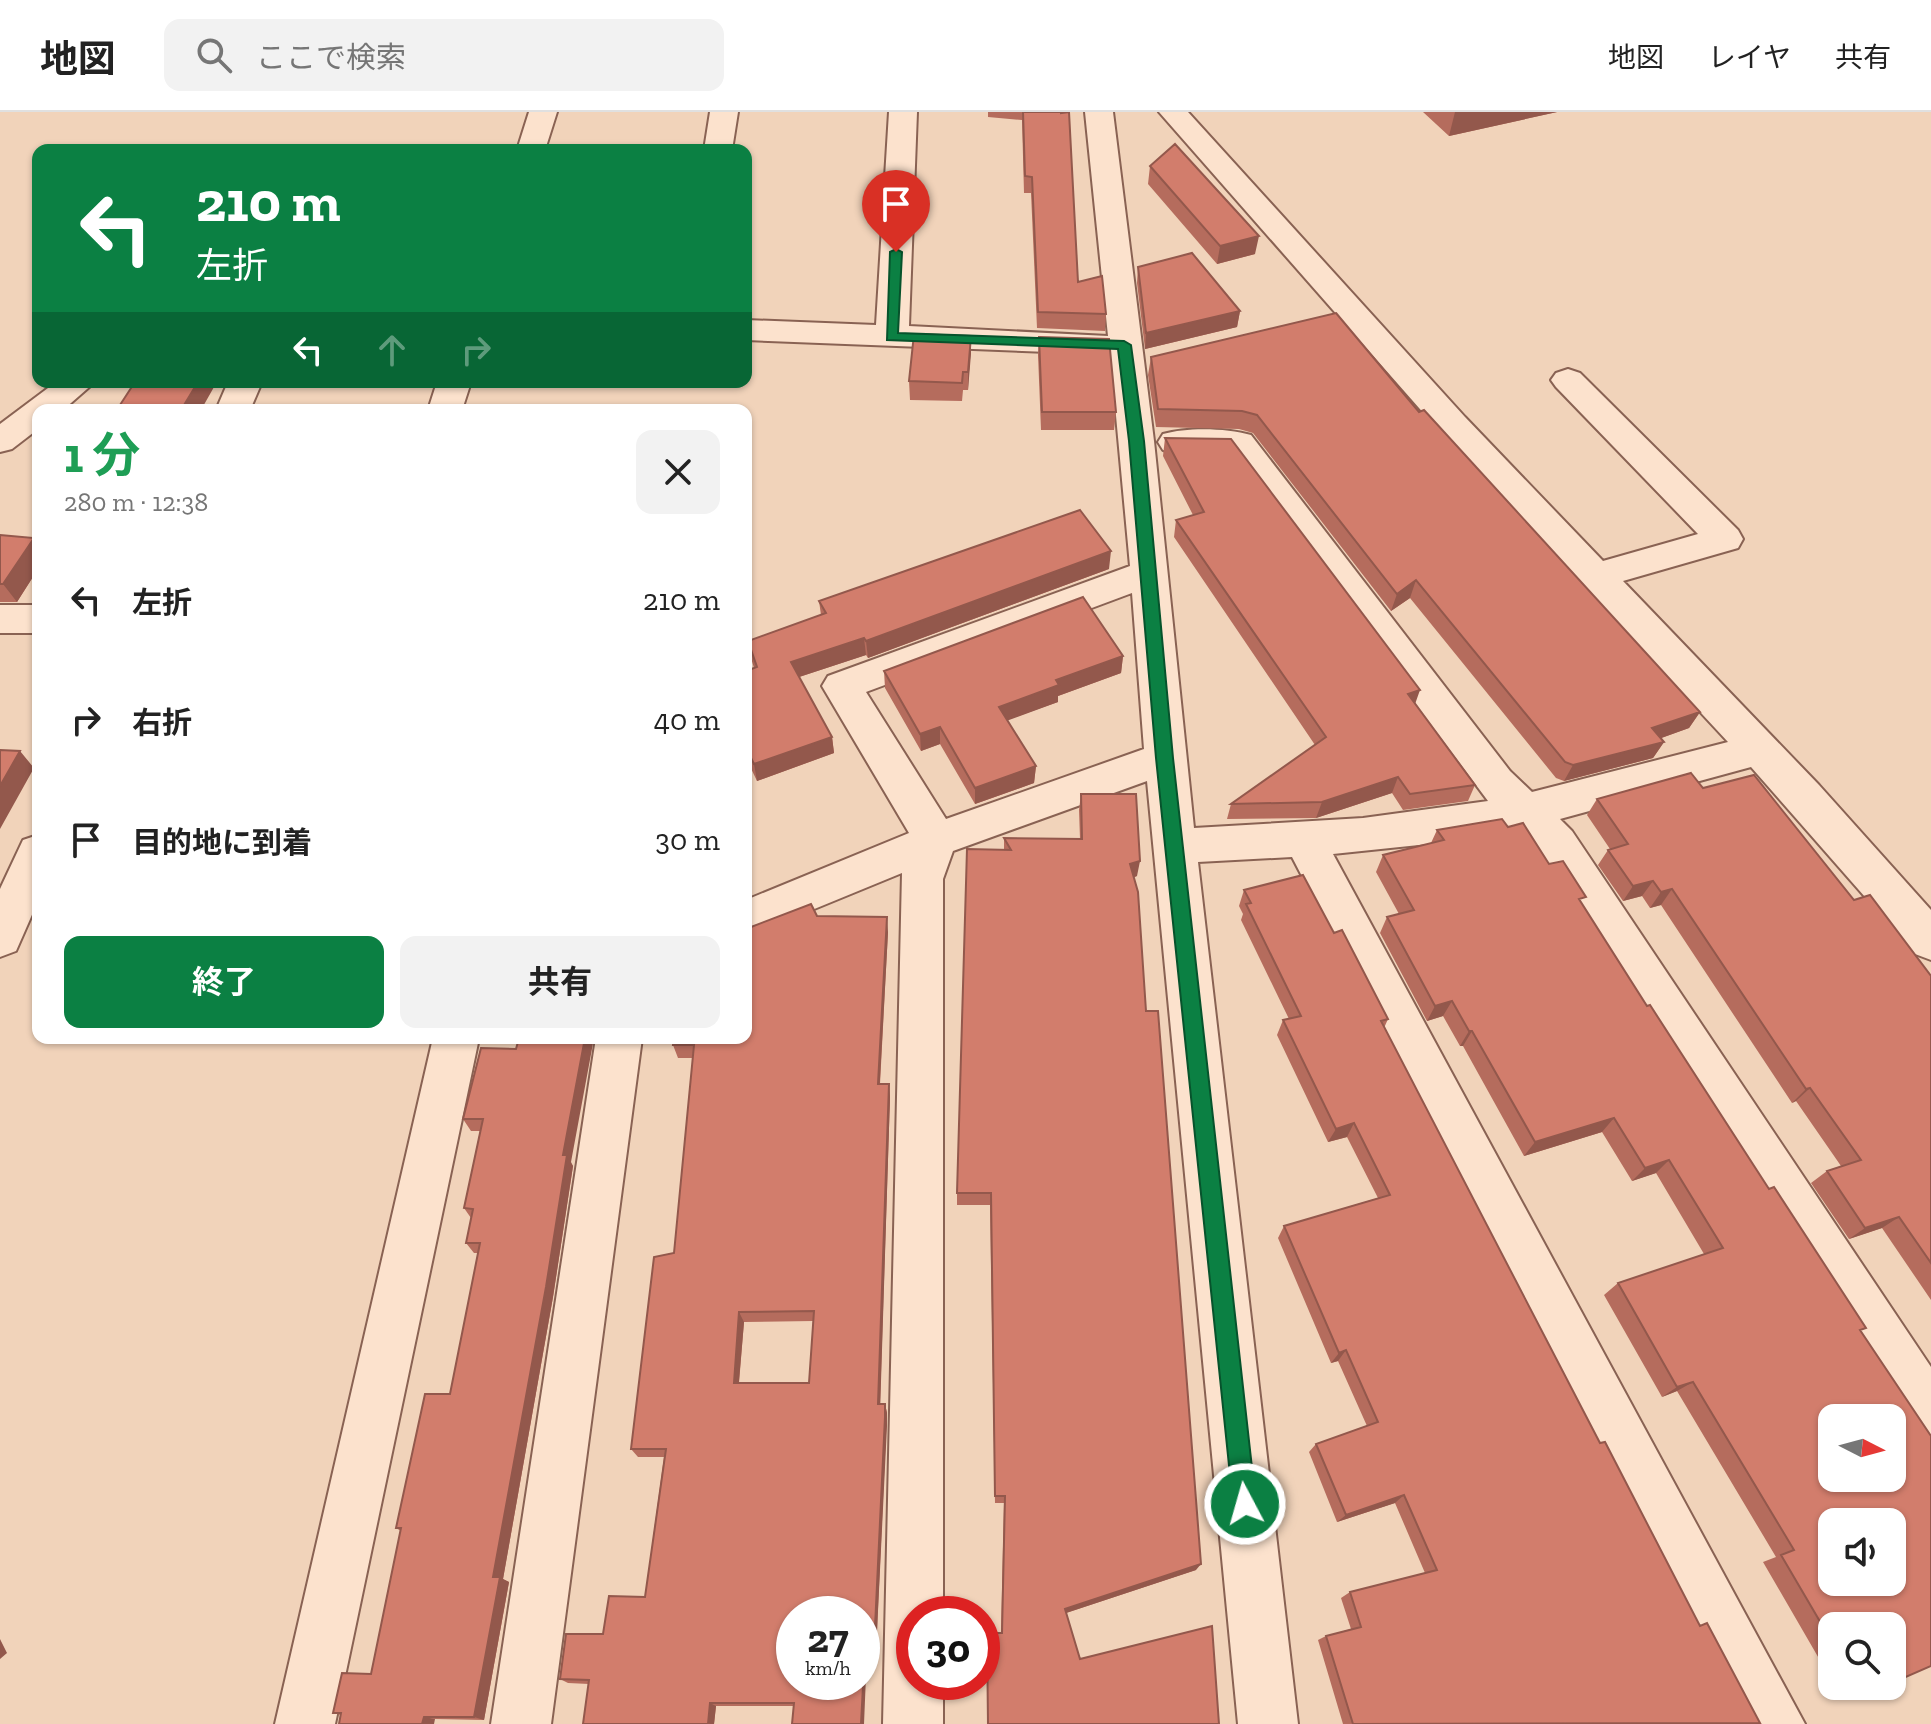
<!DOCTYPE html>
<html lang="ja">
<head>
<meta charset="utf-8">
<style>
	body { margin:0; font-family:"Zilla Slab","Noto Sans JP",serif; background:#f2f2f2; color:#222; height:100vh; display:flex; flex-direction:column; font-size:30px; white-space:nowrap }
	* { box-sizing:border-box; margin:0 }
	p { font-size:26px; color:#767676 }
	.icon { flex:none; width:44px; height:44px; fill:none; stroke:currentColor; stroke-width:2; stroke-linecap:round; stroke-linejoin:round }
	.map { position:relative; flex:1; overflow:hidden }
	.panel { position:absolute; left:32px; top:292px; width:720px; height:640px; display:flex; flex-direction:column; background:#fff; border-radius:16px; box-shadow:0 2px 6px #0004 }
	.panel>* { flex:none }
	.banner { position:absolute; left:32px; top:32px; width:720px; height:244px; border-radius:16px; box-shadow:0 2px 6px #0004; background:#0b8043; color:#fff; overflow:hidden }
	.needle { width:52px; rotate:96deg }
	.tools { position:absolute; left:1818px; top:1292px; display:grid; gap:16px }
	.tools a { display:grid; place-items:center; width:88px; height:88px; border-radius:16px; background:#fff; box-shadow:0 2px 6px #0004; font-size:40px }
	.speed { position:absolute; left:776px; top:1484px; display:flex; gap:16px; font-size:40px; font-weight:700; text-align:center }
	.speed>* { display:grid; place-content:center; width:104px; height:104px; border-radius:50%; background:#fff; box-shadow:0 2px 6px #0004; line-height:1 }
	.speed small { font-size:20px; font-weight:400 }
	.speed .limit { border:12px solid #d22; background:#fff; color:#111 }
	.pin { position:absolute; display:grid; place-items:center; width:68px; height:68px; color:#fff; margin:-82px -34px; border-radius:50% 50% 50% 0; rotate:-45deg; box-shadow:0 0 8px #0007 }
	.pin .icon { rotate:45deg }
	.me { position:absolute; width:88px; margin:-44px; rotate:354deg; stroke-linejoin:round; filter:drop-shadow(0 0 6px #0008) }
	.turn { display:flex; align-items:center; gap:28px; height:168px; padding:0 32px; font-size:36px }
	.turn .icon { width:104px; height:104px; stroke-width:2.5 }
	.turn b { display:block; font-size:56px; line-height:68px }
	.lanes { display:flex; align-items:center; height:76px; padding:0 32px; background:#0003; justify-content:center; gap:40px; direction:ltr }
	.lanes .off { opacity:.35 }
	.round { display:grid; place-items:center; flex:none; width:84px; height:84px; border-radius:16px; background:#f2f2f2 }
	.summary { display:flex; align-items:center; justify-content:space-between; height:136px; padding:0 32px }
	h1 { font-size:48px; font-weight:700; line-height:60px; color:#1e9e55 }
	.action { display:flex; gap:16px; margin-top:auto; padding:16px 32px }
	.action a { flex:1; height:92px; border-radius:16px; background:#0b8043; color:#fff; font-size:32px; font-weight:700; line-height:92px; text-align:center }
	.action a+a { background:#f2f2f2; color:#222 }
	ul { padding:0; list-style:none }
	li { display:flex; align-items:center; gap:24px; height:120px; padding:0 32px }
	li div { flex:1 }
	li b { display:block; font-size:30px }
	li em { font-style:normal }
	header { display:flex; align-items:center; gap:48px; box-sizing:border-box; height:112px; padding:0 40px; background:#fff; border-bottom:2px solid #e0e0e0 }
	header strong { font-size:38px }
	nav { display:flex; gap:44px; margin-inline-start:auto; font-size:28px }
	.search { width:560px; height:72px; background:#f2f2f2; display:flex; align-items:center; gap:20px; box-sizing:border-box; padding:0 28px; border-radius:16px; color:#767676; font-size:30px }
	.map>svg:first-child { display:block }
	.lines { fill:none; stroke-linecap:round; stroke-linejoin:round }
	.minor-casing { stroke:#896253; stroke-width:4 }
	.minor { fill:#fce2cd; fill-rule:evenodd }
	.wall { fill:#b56c5d; fill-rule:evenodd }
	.shaded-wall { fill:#93584c }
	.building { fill:#d27d6c; stroke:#93584c; stroke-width:2; fill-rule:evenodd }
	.route { fill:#0b8043; stroke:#07532c; stroke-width:2 }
</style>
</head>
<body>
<header>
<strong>地図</strong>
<div class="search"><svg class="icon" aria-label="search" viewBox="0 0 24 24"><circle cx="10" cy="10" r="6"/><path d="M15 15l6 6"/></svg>ここで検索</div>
<nav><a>地図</a><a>レイヤ</a><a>共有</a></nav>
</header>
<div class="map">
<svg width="1931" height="1612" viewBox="0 0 1931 1612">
	<rect width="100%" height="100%" fill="#f1d3ba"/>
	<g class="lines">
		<g class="minor-casing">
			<path id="minor" d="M529 0H557L545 38H517Z
				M710 0H738L732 38H704Z
				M889 0H917L909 214 1108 224 1085 0H1113L1154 329 1194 716 1363 706 1488 689 1229 342 1175 341 1163 338 1158 330 1163 322C1188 315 1226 316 1251 323L1510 659 1532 680 1728 630 1441 321 1159 0H1188L1465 305 1603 449 1698 422 1556 275 1551 268 1556 261 1568 257 1580 261 1738 418 1743 427 1738 436 1623 469 1819 673 1931 798V848L1915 842 1751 655 1560 707 1572 719 1931 1255V1330L1912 1322 1542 743 1516 717 1438 731 1333 742 1805 1612H1743L1292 745 1198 750 1298 1612H1238L1147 669 953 739 943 767V1502H914V1570H943V1612H883L902 761 746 825V788L909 721 822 574 828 564 1130 454 1110 239 1099 242 746 228V208L876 213ZM1132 481 1144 637 946 707 866 580Z
				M56 270H95L63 298H38V317L12 337 0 340V312Z
				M228 270H262L250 298H216Z
				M437 270H471L462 298H428Z
				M0 493H38V521H0Z
				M38 723V789L16 839 0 845V777L23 728Z
				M433 926H479L335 1612H275Z
				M596 926H642L551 1612H491Z"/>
		</g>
		<use href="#minor" class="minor"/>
	</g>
	<path class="wall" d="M988 0H1062L1078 170 1106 202 1105 219 1037 216 1031 81H1024L1022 8 988 5Z
		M1423 0H1557L1449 24Z
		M1150 54 1255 142 1217 152 1148 72Z
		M1138 155 1240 199 1237 215 1145 237 1137 171Z
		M971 224 968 278H963L962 289 910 288 909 269Z
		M1039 225 1116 300 1114 318H1041L1038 243Z
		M1151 245 1419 300 1700 600 1689 616 1661 626 1664 630 1653 646 1564 669 1556 666 1410 486 1391 499 1253 321 1239 317 1156 315 1148 263Z
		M1165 326 1415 592 1475 673 1468 689 1403 698 1392 681 1316 706 1227 707 1231 692 1315 633 1174 425 1176 408 1193 403 1163 344Z
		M0 423 34 426 38 432V457L17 490H0Z
		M1109 457 868 546 866 543 799 565 832 625 834 641 757 669 746 646V559L754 556 751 546 748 529 821 503 819 489Z
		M1123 544 1121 561 1058 584V590L1007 608 1036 654 1034 671 975 692 940 632 921 639 885 576 884 559Z
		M1703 676 1854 788 1931 864V1188L1882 1116 1849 1127 1811 1071 1827 1059 1841 1054 1796 989 1792 991 1661 793 1650 796 1642 784 1623 789 1598 753 1608 738 1610 737 1587 703 1597 687Z
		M1081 682 1137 764 1134 765 1196 1458 1066 1501 1080 1547 1219 1612 1001 1521 1004 1391H995L990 1093H957V1081L1004 738V726L1080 727 1079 698Z
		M1508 715 1549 752 1582 792 1647 894 1861 1219 1832 1514V1569L1763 1450 1776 1445 1677 1279 1662 1285 1604 1183 1618 1171 1704 1142 1656 1061 1632 1069 1602 1020 1524 1044 1463 934H1460L1443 904 1427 909 1380 821 1387 805 1399 802 1376 760 1383 743 1431 731 1437 718Z
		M1244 778 1334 821 1388 907 1384 916 1600 1331 1699 1514 1758 1612H1343L1318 1528 1326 1524 1351 1517 1341 1486 1350 1480 1425 1461 1395 1391 1337 1410 1309 1340 1316 1332 1367 1314 1338 1249 1331 1251 1278 1126 1284 1114 1378 1086 1347 1025 1328 1030 1277 923 1283 908 1289 907 1241 808 1243 802 1239 794Z
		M817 804 888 820 880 972H889L890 985 880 1292H885L887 1301 876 1540H867L793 1594H716L714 1612H583L589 1572 568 1571 560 1567 603 1522 645 1485 664 1345H638L631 1337 674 1141 693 946H678L673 933 749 833ZM813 1209 809 1271H739L744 1210Z
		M481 936 573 1054 553 1185 503 1467 509 1470 484 1608 435 1607 341 1603 333 1601 371 1562 401 1419 396 1416 450 1282 478 1141H474L466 1131 471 1106 464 1096 480 1019H471L463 1007Z
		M1835 1574H1886L1864 1584 1843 1587Z"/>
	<path class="shaded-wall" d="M1455 0H1557L1449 24Z
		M1259 124 1255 142 1217 152 1220 134Z
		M1240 199 1237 215 1145 237 1146 221Z
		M971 224V242L968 278V260Z
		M198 270H215L213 273 214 275 201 298H181Z
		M34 426 38 432V457L17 490 3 472Z
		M1111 439 1109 457 868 546 866 529Z
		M1416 468 1410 486 1391 499 1397 482Z
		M864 526 866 543 793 567 791 550Z
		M1123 544 1121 561 1058 584V590L998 612 999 595 1056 568Z
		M1420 578 1414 595 1408 582Z
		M1700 600 1689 616 1642 633 1652 616Z
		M940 615V632L921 639 920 622Z
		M832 625 834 641 757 669 754 652Z
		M1664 630 1653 646 1564 669 1573 653Z
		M20 639 34 656 0 717V674Z
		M1036 654 1034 671 975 692V676Z
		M1398 665 1392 681 1316 706 1322 690Z
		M1140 749 1137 764 1127 768 1130 752Z
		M1653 769 1642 784 1623 789 1633 774Z
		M1672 777 1661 793 1650 796 1661 780Z
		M887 805 888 820 879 985 878 972Z
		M1452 889 1443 904 1427 909 1435 894Z
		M1469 919H1472L1463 934H1460Z
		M585 926H594L571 1050 573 1054 553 1185 503 1467 509 1470 484 1608 474 1605 493 1465 563 1043Z
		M889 972 890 985 880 1301 878 1292Z
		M1810 976 1796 989 1792 991 1806 977Z
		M1614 1006 1602 1020 1524 1044 1535 1030Z
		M1354 1011 1347 1025 1328 1030 1336 1017Z
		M1669 1048 1656 1061 1632 1069 1645 1056Z
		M1899 1105 1882 1116 1849 1127 1865 1116Z
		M739 1200 744 1210 738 1280 734 1271Z
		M1346 1238 1338 1249 1331 1251 1339 1241Z
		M1693 1270 1677 1279 1662 1285 1677 1275Z
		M885 1292 887 1301V1314L876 1540 874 1536Z
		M1404 1383 1395 1391 1337 1410 1346 1403Z
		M1201 1452 1196 1458 1063 1502 1065 1497Z
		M0 1527 7 1541 0 1547Z
		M865 1536 867 1540 864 1612H861Z
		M710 1591 716 1594 714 1612H708Z
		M424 1605 435 1607 434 1612H422Z"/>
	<path class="building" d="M1023 0H1061V1L1069 0 1078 170 1102 164 1106 202 1038 200 1032 65 1025 64Z
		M1175 32 1259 124 1220 134 1150 54Z
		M1192 141 1240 199 1146 221 1138 155Z
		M1336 201 1419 300 1424 298 1700 600 1652 616 1664 630 1573 653 1565 650 1416 468 1397 482 1257 303 1242 299 1158 297 1151 245Z
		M914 222 971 224 968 260H963L962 271 909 269Z
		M1039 225 1109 227 1116 300H1042Z
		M135 270H198L181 298H146L118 296Z
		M1165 326 1231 327 1420 578 1408 582 1475 673 1410 682 1398 665 1322 690 1231 692 1326 625 1176 408 1204 400Z
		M1080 398 1111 439 866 529 864 526 791 550 832 625 754 652 746 636V559L757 555 748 529 826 501 819 489Z
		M0 423 34 426 3 472H0Z
		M1083 485 1123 544 1056 568 1059 573 999 595 1036 654 975 676 940 615 920 622 884 559Z
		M0 638 20 639 0 674Z
		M1691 661 1703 676 1754 663 1854 788 1870 783 1931 864V1151L1899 1105 1865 1116 1827 1059 1861 1048 1810 976 1806 977 1672 777 1661 780 1653 769 1633 774 1608 738 1628 732 1597 687Z
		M1081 682H1136L1140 749 1130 752 1138 780 1146 899H1158L1201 1452 1065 1497 1080 1547 1212 1514 1219 1612H988L987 1521H1002L1005 1384H995L991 1081H957L967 737 1011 738 1004 726 1082 727Z
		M1502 707 1508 715 1523 711 1549 752 1563 749 1586 785 1579 787 1647 894 1650 893 1769 1077 1774 1075 1866 1216 1860 1218 1931 1324V1554L1892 1571V1514H1832V1530L1781 1443 1794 1438 1693 1270 1677 1275 1618 1171 1723 1136 1669 1048 1645 1056 1614 1006 1535 1030 1472 919H1469L1452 889 1435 894 1387 805 1414 798 1383 743 1444 728 1437 718ZM1832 1306H1892V1366H1832ZM1832 1410H1892V1470H1832Z
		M1303 763 1334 821 1342 818 1388 907 1381 909 1600 1331 1605 1330 1700 1514 1707 1511 1760 1611 1353 1612 1326 1524 1361 1515 1350 1480 1437 1458 1404 1383 1346 1403 1316 1332 1378 1310 1346 1238 1339 1241 1284 1114 1390 1083 1354 1011 1336 1017 1283 908 1301 904 1246 792 1251 791 1244 778Z
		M811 792 817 804 887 805 878 972H889L878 1292H885V1305L874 1536H865L861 1612H792L794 1591H710L708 1612H583L589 1568 560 1567 566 1522H603L609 1484 645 1485 666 1337H631L654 1145 674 1141 694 933H673L674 926H746V833H749L751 815ZM814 1199 809 1271H734L739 1200ZM794 1502H862V1570H794Z
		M519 926H585L563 1043H567L546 1175 493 1465H500L474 1605H424L422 1612H339L341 1601H333L342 1561 371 1562 401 1416H396L425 1282H450L480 1131H466L473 1097 464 1096 483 1007H463L481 936 516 937Z
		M1858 1574H1886L1864 1584Z"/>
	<path class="route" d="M896 137 902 140 898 221 1124 229 1131 233 1144 329 1173 646 1256 1392 1253 1401 1245 1404 1237 1401 1233 1392 1156 646 1129 329 1118 237 887 228 890 140Z"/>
</svg>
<div class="tools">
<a><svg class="needle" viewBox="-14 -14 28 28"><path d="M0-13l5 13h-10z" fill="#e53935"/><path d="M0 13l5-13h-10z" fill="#767676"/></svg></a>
<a><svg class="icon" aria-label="sound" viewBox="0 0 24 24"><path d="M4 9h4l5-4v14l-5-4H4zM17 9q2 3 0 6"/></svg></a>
<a><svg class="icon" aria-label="search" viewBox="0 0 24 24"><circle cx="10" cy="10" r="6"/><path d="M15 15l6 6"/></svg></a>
</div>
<div class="speed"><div>27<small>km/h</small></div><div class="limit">30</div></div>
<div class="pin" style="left:896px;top:140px;background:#d93025"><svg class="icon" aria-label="arrive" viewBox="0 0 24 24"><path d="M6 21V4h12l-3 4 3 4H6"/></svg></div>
<svg class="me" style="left:1245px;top:1392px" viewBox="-20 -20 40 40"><circle r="17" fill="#0b8043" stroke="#fff" stroke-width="3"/><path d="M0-11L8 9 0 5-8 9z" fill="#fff"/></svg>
<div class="banner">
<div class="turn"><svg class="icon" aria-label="left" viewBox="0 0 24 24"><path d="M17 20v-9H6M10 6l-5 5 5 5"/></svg><div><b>210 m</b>左折</div></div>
<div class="lanes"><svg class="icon" aria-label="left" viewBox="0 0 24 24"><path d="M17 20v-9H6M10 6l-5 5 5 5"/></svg><svg class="icon off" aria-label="ahead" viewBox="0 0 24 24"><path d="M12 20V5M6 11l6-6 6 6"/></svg><svg class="icon off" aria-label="right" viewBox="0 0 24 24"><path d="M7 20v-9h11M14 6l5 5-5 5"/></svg></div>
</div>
<section class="panel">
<div class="summary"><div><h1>1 分</h1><p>280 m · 12:38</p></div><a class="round"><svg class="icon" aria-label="close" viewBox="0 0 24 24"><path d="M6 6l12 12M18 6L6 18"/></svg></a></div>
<ul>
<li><svg class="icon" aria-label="left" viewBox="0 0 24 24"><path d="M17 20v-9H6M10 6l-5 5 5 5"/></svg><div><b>左折</b></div><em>210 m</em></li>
<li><svg class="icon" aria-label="right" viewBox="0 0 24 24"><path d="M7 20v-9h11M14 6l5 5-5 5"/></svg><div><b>右折</b></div><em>40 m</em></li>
<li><svg class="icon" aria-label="arrive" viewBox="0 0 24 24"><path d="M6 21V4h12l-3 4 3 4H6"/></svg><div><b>目的地に到着</b></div><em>30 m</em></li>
</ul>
<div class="action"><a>終了</a><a>共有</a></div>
</section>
</div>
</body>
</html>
